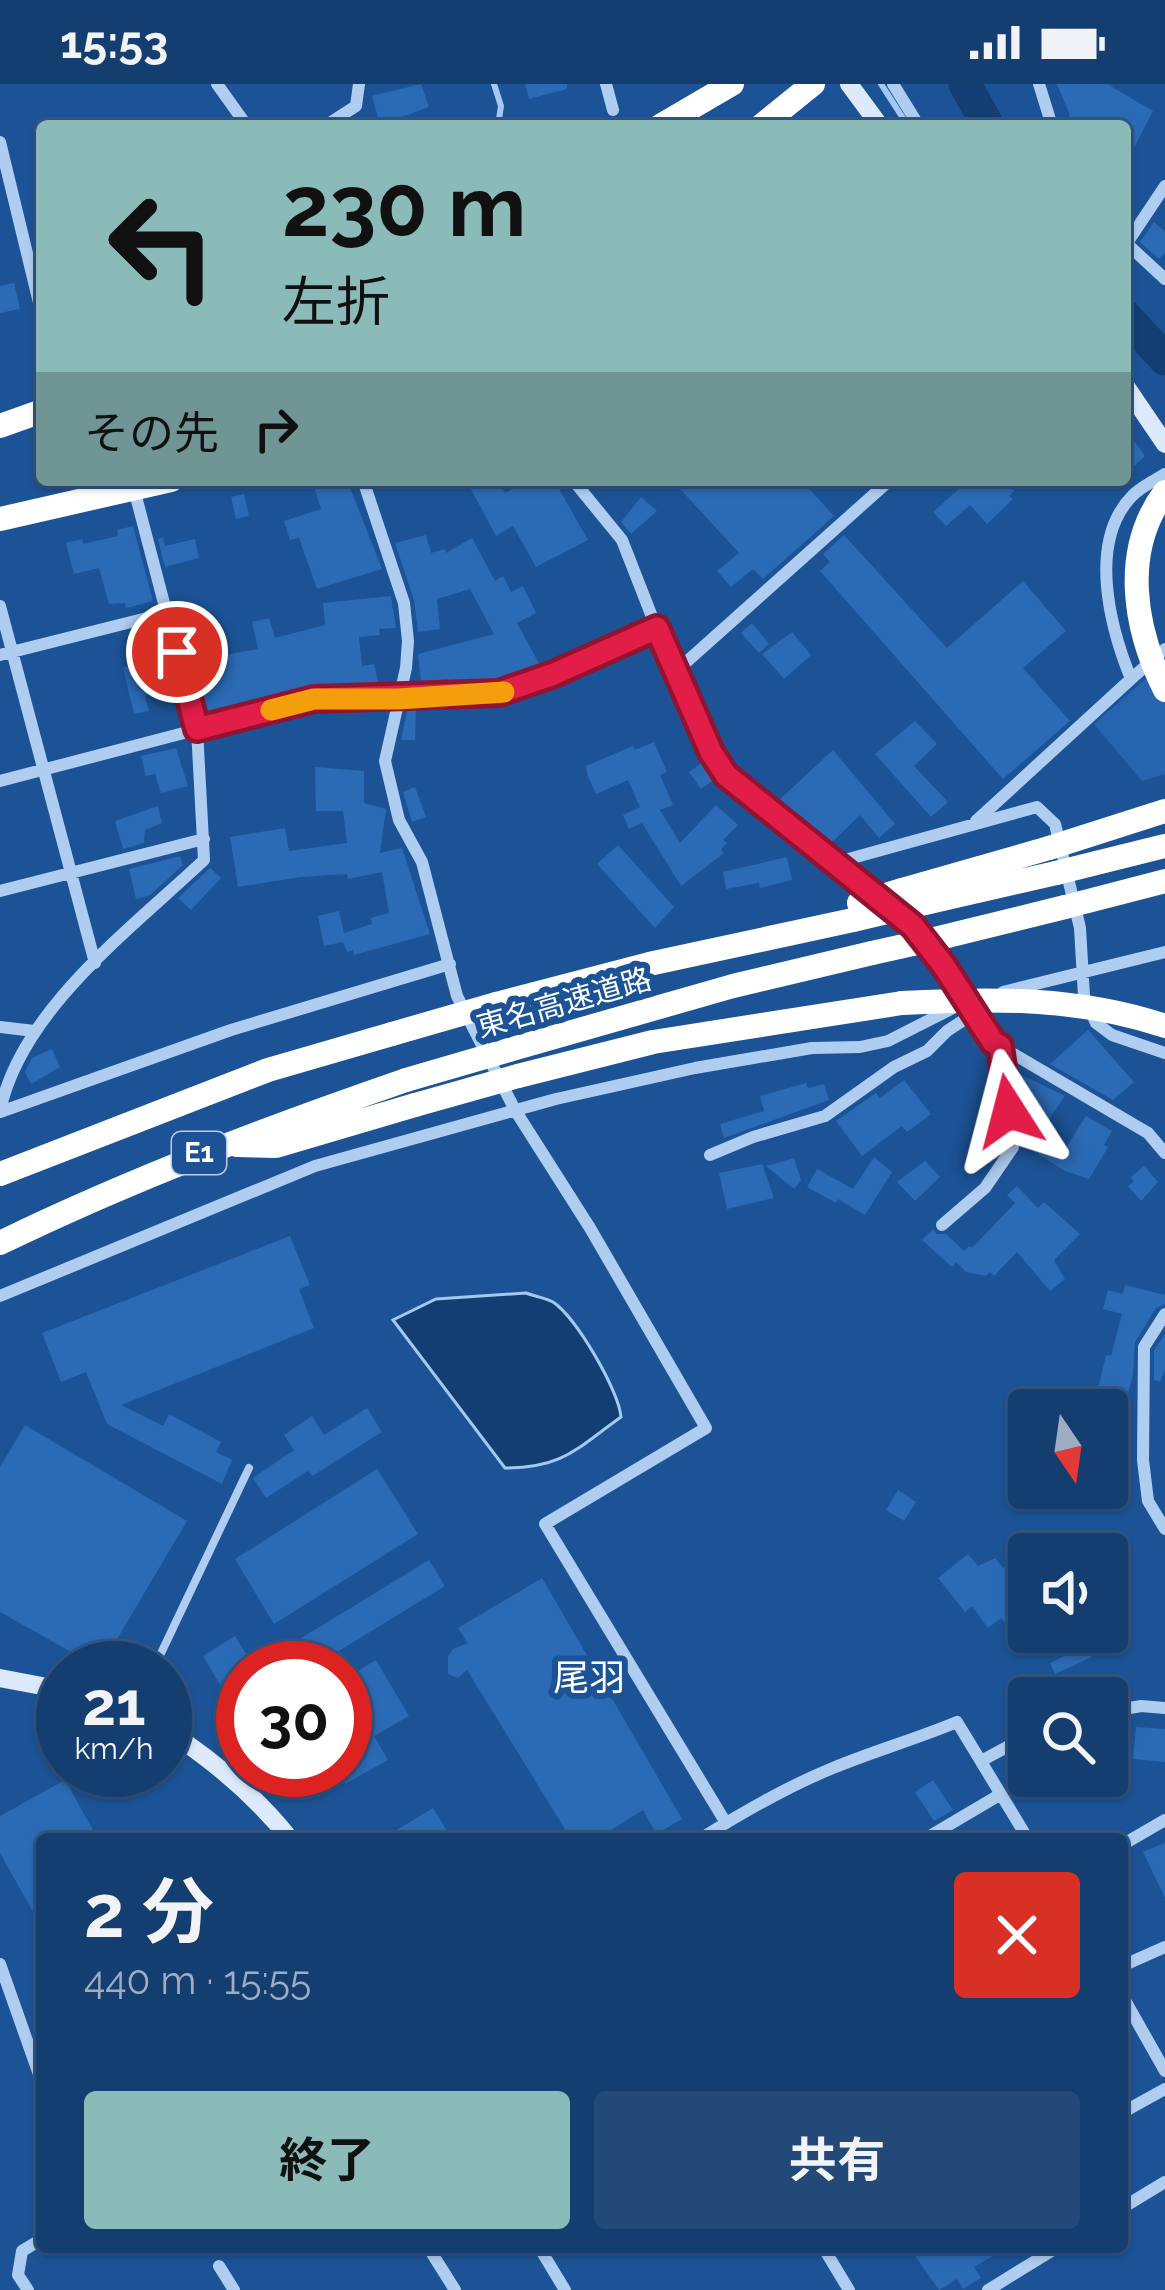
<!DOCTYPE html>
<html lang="ja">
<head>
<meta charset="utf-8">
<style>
	body { margin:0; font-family:Raleway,"Noto Sans JP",sans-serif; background:#224978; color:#f1f3f6; height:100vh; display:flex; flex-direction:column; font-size:45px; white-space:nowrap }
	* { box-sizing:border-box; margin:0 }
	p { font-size:39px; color:#9daec3 }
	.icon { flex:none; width:66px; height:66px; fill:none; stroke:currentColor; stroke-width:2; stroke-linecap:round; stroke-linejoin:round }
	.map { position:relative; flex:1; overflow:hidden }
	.side { position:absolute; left:36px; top:1749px; width:1092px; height:420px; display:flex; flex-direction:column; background:#153e70; border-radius:12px; box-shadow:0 3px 9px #0004,0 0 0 3px #345783 }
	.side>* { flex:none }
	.top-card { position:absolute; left:36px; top:36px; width:1095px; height:366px; border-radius:12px; box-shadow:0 3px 9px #0004,0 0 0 3px #345783; background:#8bbbb9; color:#111; overflow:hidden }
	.needle { width:78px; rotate:167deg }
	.controls { position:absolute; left:1008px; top:1305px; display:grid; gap:24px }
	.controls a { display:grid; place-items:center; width:120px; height:120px; border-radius:12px; background:#153e70; box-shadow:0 3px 9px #0004,0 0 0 3px #345783; font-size:60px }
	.speed { position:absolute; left:36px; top:1557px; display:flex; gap:24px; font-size:60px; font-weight:700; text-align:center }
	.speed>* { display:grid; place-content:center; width:156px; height:156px; border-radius:50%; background:#153e70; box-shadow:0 3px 9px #0004,0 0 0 3px #345783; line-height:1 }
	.speed small { font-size:30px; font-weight:400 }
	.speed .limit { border:18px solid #d22; background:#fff; color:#111 }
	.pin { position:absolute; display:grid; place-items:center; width:102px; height:102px; color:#fff; margin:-51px; border:6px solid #fff; border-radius:50%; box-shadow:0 3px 12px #0007 }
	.me { position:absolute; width:132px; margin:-66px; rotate:351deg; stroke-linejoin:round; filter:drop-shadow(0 0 9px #0008) }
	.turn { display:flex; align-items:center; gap:42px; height:252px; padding:0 48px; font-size:54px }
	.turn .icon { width:156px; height:156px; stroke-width:2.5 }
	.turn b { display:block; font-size:84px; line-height:102px }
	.then { display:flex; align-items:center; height:114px; padding:0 48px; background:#0003; gap:24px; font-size:45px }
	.round { display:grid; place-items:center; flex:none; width:126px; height:126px; border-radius:12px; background:#224978 }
	.head { display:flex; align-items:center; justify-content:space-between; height:204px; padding:0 48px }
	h1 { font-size:72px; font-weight:700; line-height:90px }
	.action { display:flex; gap:24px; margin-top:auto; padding:24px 48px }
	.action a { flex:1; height:138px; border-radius:12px; background:#8bbbb9; color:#111; font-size:48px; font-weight:700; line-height:138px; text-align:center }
	.action a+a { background:#224978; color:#f1f3f6 }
	.status { display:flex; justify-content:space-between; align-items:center; height:84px; padding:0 60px; background:#153e70; direction:ltr }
	.status svg { height:33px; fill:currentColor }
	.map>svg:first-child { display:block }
	.green { fill:#2565af }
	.water { fill:#133e74; stroke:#a3c8f1; stroke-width:3 }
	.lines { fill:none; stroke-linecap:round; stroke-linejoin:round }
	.stream { stroke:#a3c8f1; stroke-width:6 }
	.river { stroke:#133e74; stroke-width:33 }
	.building { fill:#2b6ab4 }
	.lane { stroke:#afcdf0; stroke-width:8 }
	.street { stroke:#afcdf0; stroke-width:12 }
	.secondary { stroke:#ddeafb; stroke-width:18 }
	.highway { stroke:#fff; stroke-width:24 }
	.highway-bridge { stroke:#fff; stroke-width:24 }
	.route-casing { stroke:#92132f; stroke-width:30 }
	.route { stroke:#e11d48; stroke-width:21 }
	.slow { stroke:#f59e0b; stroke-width:21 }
	.labels { text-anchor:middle; stroke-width:12; stroke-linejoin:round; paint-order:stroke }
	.shield { fill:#1c5396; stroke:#bbcbe0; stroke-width:3 }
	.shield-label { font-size:27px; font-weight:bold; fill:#fff }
	.street-label { font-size:30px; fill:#fff; stroke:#1c5396 }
	.quarter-label { font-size:36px; fill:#fff; stroke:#1c5396 }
</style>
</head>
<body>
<div class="status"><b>15:53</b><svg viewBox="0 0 49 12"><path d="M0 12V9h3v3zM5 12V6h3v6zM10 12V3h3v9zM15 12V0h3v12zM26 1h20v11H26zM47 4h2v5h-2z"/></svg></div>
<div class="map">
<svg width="1165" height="2206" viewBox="0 0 1165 2206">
	<rect width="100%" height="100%" fill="#1c5396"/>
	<path class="green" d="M1165 578V690L1142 697 1094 640Z"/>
	<path class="water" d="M526 1209C534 1212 546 1214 553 1218 576 1233 619 1307 621 1333 576 1365 563 1384 505 1384L393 1236 436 1215Z"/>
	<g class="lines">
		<path class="stream" d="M494 0 501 22 498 42
			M881 0 908 42"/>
		<path class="river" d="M965 0 988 42
			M1125 232 1165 275"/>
	</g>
	<path class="building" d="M421 0 429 23 380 41 372 12Z
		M525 0H567V5L529 15Z
		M1057 0H1107L1153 27 1125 81V42H1070L1069 29Z
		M1154 138 1165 148V169L1159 175 1140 158Z
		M14 199 20 225 0 229V202Z
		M1125 345 1145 372 1133 383 1125 374Z
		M312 396H347L382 485 317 505 299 454 290 456 284 437 321 425Z
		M466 396H498L505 409 528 397 554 396 588 456 536 483 513 442 496 452Z
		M672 396H801L834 432 763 495 753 485 731 503 717 487 739 469Z
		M969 396H1005L1014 407 1009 412 1013 415 987 440 970 421 946 442 933 428Z
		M244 410 249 432 236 435 231 413Z
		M641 413 657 427 631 450 621 438Z
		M133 442 153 517 126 524 125 519 109 520 99 484 74 490 66 459 82 455 83 460 118 452 117 446Z
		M426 451 431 469 445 465 446 469 472 454 495 497 503 492 511 508 523 502 536 529 517 539 540 581 497 599 447 600V595L421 598 418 570 494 550 470 505 437 515 440 545 418 548 414 516 395 459Z
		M844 451 947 564 1023 497 1066 547 1023 584 1070 637 1003 695 820 487 830 478 823 470Z
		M163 453 165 462 195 455 199 474 165 483 158 455Z
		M391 512 396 544 379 545 380 551 359 553 362 582 374 580 379 601H326V604L205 633 190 577 258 565 252 538 269 534 275 554 325 541 323 519Z
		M752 539 769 560 759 569 741 549Z
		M792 548 811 571 784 595 762 570Z
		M163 567 175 602 145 612 149 627 134 630 123 583 142 579 141 573Z
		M408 622H416L415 656H401Z
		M915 637 937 660 914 682 948 718 931 733 875 670Z
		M654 658 667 688 660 691 673 721 660 726 680 759 716 721 738 741 723 756 727 759 721 765 724 769 681 802 642 739 629 745 623 731 640 723 628 696 596 710 587 690 586 682 633 662 635 666Z
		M176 664 188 702 161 709 155 690 146 692 141 672Z
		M833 666 895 740 879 754 860 731 829 761 777 718Z
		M703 678 715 695 701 705 689 688Z
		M315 683 364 687V719L386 725 380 769 402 764 430 850 354 871 353 866 347 868 343 858 324 862 318 832 339 827 344 849 372 840 371 834 389 829 382 788 348 795 347 790 301 793 238 803 230 753 285 744 289 767 347 759 343 727H316Z
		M415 703 426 733 412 738 403 708Z
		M158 722 162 739 145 746 144 759 123 765 115 737Z
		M618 761 674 823 655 844 597 780Z
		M180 772 183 781 150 811 136 815 129 785Z
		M787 773 792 796 760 804 759 799 726 805 723 788Z
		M210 784 221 794 191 826 178 814Z
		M1088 946 1134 998 1113 1016 1050 980Z
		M52 965 60 983 31 1000 25 988 32 974Z
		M1020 990 1065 1012 1043 1044 1020 1028 1025 1020 1017 1014 1015 998Z
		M904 996 931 1030 907 1048 902 1042 862 1072 836 1037 876 1009 880 1014Z
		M806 999 808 1004 824 1000 829 1016 724 1054 720 1040 764 1027 760 1012Z
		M1086 1032 1112 1047 1104 1061 1108 1063 1089 1095 1065 1087 1025 1062 1033 1046 1065 1065Z
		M874 1073 892 1088 865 1131 838 1115 836 1119 807 1103 817 1085 853 1105Z
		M794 1074 801 1096 794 1105 766 1082Z
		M925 1077 940 1093 915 1117 897 1098Z
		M762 1080 774 1114 727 1125 719 1089Z
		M1144 1082 1158 1098 1141 1117 1128 1102 1134 1097 1131 1093Z
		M1017 1102 1038 1124 1044 1118 1080 1150 1054 1176 1065 1195 1050 1207 1017 1168 994 1192 990 1188 986 1192 966 1188 956 1178 952 1183 922 1156 933 1145 937 1150H946L964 1167 969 1162 972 1164 1015 1119 1007 1111Z
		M290 1152 310 1201 299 1205 314 1244 121 1321 163 1342 169 1330 221 1358 216 1368 232 1376 222 1400 107 1340 86 1288 61 1298 42 1249Z
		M1125 1201 1165 1211V1220L1156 1224 1135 1258 1133 1291 1123 1328 1130 1330 1122 1367 1107 1364V1326H1093L1106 1271 1111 1272 1122 1230 1103 1225 1108 1206 1123 1210Z
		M1165 1250V1286L1160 1298 1154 1296V1266Z
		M367 1324 382 1348 312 1392 308 1387 266 1414 253 1394 294 1366 284 1351 312 1332 324 1351Z
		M25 1341 187 1437 100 1584 0 1528V1383Z
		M377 1385 418 1450 274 1540 235 1475Z
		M898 1406 916 1418 904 1437 886 1426Z
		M1046 1448 1064 1470H1029V1539L1015 1550 1001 1534 988 1544 972 1522 965 1528 938 1494 968 1470 978 1482 995 1474 1003 1484Z
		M429 1476 445 1502 311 1584H243V1639L203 1572 235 1552 254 1583Z
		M542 1494 682 1735 656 1750 643 1726 597 1755H571L467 1586 458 1594 448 1590V1572L453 1565 468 1559 458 1544Z
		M1087 1561 1092 1573 1055 1590 1050 1579Z
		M376 1576 409 1632 374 1652 388 1676 345 1700V1595Z
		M1136 1643 1165 1645V1678L1133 1675Z
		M1107 1650H1119L1121 1697 1107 1696Z
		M65 1696 98 1755H42V1844L0 1769V1732Z
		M933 1696 953 1726 934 1737 915 1708Z
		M433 1724 452 1755H382Z
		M1165 1759V1814L1143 1768Z
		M909 2163H1008L974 2183 981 2194 963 2205 957 2195 939 2206Z"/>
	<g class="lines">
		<path class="lane" d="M154 1584 249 1384"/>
		<path class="street" d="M217 0 247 42
			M606 0 613 26
			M893 0 919 42
			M1039 0 1052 42
			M325 42 356 22 359 0
			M0 58 42 231
			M1125 158 1165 195
			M1125 162 1165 102
			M363 396 404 519 408 557 406 584 385 677 399 736 422 778 457 912 515 1026 590 1144 706 1344 545 1440 726 1739
			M573 396 622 456 674 589 711 668 726 691 874 811
			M0 522 95 879
			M0 571 167 529
			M674 589 890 396
			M1131 595 1165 565
			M0 697 314 615 499 609 554 591 657 544
			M976 737 1131 595C1110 543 1087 457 1133 411 1141 403 1155 396 1165 390
			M834 779 1037 723 1055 740 1080 844 1084 912 1096 939 1112 951 1165 969
			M0 807 204 755
			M895 828 913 842 944 882 993 958 1148 1049 1165 1069
			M1003 908 1165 868
			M0 943 34 947
			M0 1027C21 926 132 844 204 776L197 645 134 405
			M0 1028 231 946 450 880
			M710 1071 753 1053 825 1032 894 983 927 967 947 947 973 930
			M942 1141 985 1104 1013 1063 999 962
			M0 1212 315 1082 556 1015 695 984 812 964 860 963 888 957 955 923
			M1165 1230 1144 1263 1143 1376 1148 1417 1165 1445
			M1107 1628 1141 1622 1165 1624
			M981 1677 1029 1651
			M700 1755C743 1728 786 1703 833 1684 874 1667 916 1655 957 1638L1028 1755
			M925 1755 1001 1710
			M1122 1761 1165 1736
			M0 1880 42 1999
			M1122 1882 1165 1863
			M1122 1911 1165 1987
			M1122 2019 1127 2026 1165 2005
			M1122 2124 1165 2098
			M428 2163 455 2206
			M539 2163 565 2206
			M823 2163 849 2206
			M219 2182 234 2206
			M28 2206 18 2191 22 2167 42 2155
			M988 2206 1058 2163"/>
		<path class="secondary" d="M849 0 880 42
			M1125 301 1165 360
			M0 1594 63 1606
			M165 1645C213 1676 255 1711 290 1755"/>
		<path class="highway" d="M660 42 732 0
			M761 42 813 0
			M0 342 42 327
			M0 435 171 396
			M902 806 1049 764
			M912 822 1056 789
			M935 855 1065 823
			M496 920 649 880 853 836
			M509 966 733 902 872 869
			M518 992 653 958 902 919
			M237 1061 276 1062 415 1021
			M0 1090 268 986 392 950
			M0 1159C132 1095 267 1044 406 996"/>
		<path class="highway-bridge" d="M1165 408C1121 467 1134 544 1165 606
			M1049 764 1165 727
			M1056 789 1165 762
			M859 819 902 806
			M1065 823 1165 797
			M853 836 912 822
			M872 869 935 855
			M902 919C992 914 1079 913 1165 942
			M392 950 496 920
			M406 996 509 966
			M415 1021 518 992"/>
	</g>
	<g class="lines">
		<g class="route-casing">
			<path id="route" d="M177 568 197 645 314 615 499 609 554 590 657 544 711 668 726 691 913 842 944 882 993 958 1000 962 1009 1027"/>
		</g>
		<use href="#route" class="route"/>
		<path class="slow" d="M271 626 314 615H398L504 608"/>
	</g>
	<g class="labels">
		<rect class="shield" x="172" y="1048" width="54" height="42" rx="9"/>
		<g class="shield-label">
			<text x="199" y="1078">E1</text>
		</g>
		<g class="street-label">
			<text transform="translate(564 919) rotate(-16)" y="10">東名高速道路</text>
		</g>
		<g class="quarter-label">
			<text x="589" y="1606">尾羽</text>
		</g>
	</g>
</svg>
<div class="controls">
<a><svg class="needle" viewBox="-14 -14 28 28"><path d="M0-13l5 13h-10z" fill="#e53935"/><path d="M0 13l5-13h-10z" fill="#9daec3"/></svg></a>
<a><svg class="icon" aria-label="sound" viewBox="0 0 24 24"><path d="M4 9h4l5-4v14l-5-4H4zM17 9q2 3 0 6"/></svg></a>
<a><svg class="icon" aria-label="search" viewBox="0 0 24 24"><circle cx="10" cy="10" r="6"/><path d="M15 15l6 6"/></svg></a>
</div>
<div class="speed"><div>21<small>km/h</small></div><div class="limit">30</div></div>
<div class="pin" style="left:177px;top:568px;background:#d93025"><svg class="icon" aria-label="arrive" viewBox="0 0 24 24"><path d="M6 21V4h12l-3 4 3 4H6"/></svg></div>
<svg class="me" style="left:1009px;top:1027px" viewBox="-20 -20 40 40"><path d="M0-17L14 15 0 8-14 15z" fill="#e11d48" stroke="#fff" stroke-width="4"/></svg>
<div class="top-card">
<div class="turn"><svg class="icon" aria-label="left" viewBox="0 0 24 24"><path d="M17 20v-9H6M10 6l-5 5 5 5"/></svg><div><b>230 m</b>左折</div></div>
<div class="then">その先<svg class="icon" aria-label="right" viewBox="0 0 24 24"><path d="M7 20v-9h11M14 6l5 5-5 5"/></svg></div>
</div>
<section class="side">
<div class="head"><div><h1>2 分</h1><p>440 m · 15:55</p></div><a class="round" style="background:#d93025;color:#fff"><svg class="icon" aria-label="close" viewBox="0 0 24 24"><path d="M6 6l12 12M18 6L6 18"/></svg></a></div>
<div class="action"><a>終了</a><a>共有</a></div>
</section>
</div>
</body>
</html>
